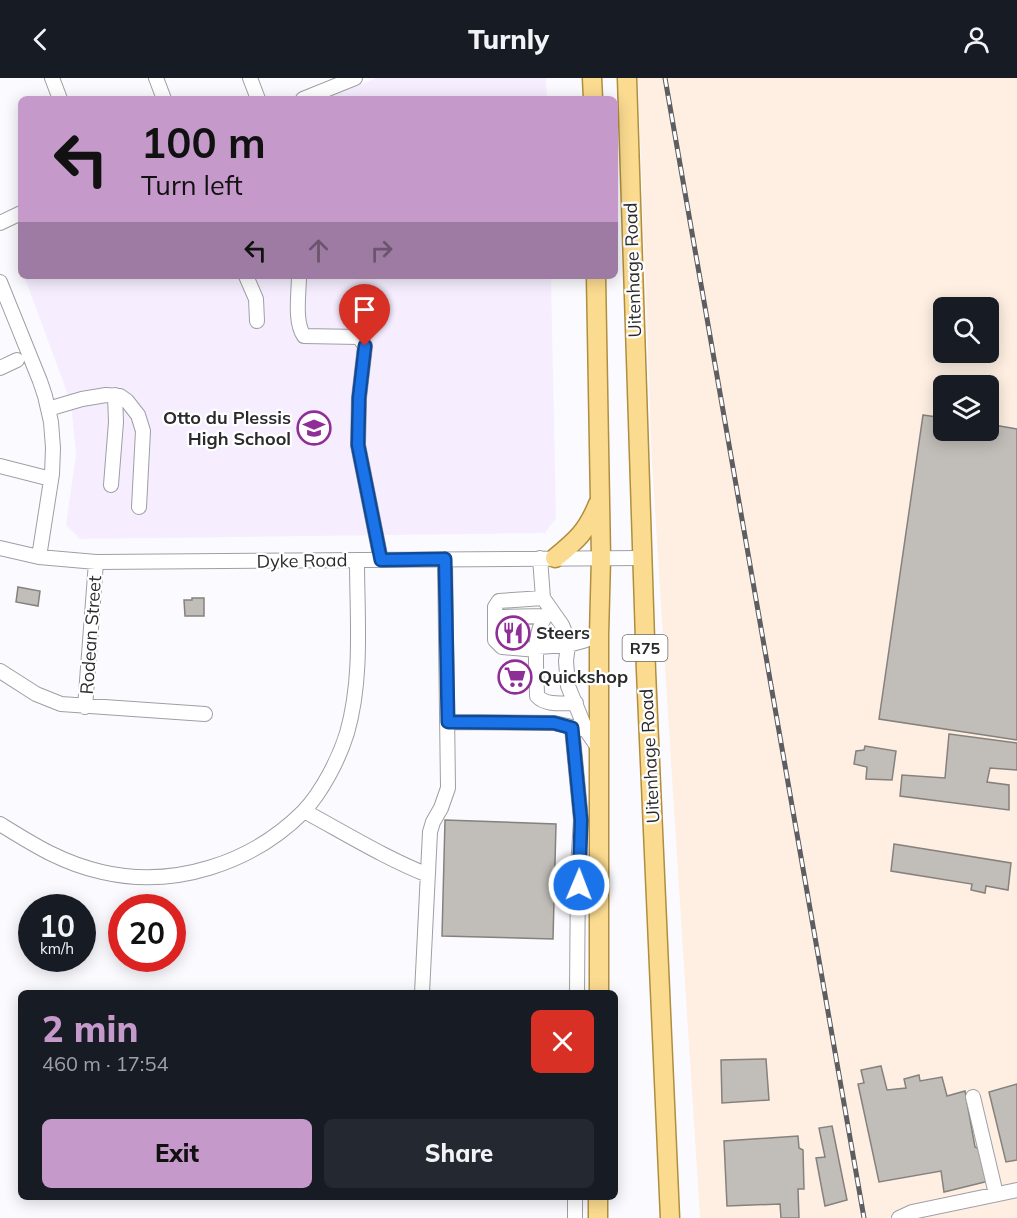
<!DOCTYPE html>
<html lang="en">
<head>
<meta charset="utf-8">
<style>
	body { margin:0; font-family:Mulish,sans-serif; background:#242831; color:#f1f3f6; height:100vh; display:flex; flex-direction:column; font-size:22px; white-space:nowrap }
	* { box-sizing:border-box; margin:0 }
	p { font-size:20px; color:#9ea1a6 }
	.icon { flex:none; width:33px; height:33px; fill:none; stroke:currentColor; stroke-width:2; stroke-linecap:round; stroke-linejoin:round }
	.map { position:relative; flex:1; overflow:hidden }
	.details { position:absolute; left:18px; top:912px; width:600px; height:210px; display:flex; flex-direction:column; background:#171b24; border-radius:9px; box-shadow:0 3px 15px #0003 }
	.details>* { flex:none }
	.banner { position:absolute; left:18px; top:18px; width:600px; height:183px; border-radius:9px; box-shadow:0 3px 15px #0003; background:#c59acb; color:#111; overflow:hidden }
	.fabs { position:absolute; left:933px; top:219px; display:grid; gap:12px }
	.fabs a { display:grid; place-items:center; width:66px; height:66px; border-radius:9px; background:#171b24; box-shadow:0 3px 15px #0003; font-size:30px }
	.speed { position:absolute; left:18px; top:816px; display:flex; gap:12px; font-size:30px; font-weight:700; text-align:center }
	.speed>* { display:grid; place-content:center; width:78px; height:78px; border-radius:50%; background:#171b24; box-shadow:0 3px 15px #0003; line-height:1 }
	.speed small { font-size:15px; font-weight:400 }
	.speed .limit { border:9px solid #d22; background:#fff; color:#111 }
	.pin { position:absolute; display:grid; place-items:center; width:51px; height:51px; color:#fff; margin:-62px -26px; border-radius:50% 50% 50% 0; rotate:-45deg; box-shadow:0 0 6px #0007 }
	.pin .icon { rotate:45deg }
	.me { position:absolute; width:66px; margin:-33px; rotate:1deg; stroke-linejoin:round; filter:drop-shadow(0 0 4px #0008) }
	.turn { display:flex; align-items:center; gap:21px; height:126px; padding:0 24px; font-size:27px }
	.turn .icon { width:78px; height:78px; stroke-width:2.5 }
	.turn b { display:block; font-size:42px; line-height:51px }
	.lanes { display:flex; align-items:center; height:57px; padding:0 24px; background:#0003; justify-content:center; gap:30px; direction:ltr }
	.lanes .off { opacity:.35 }
	.round { display:grid; place-items:center; flex:none; width:63px; height:63px; border-radius:9px; background:#242831 }
	.summary { display:flex; align-items:center; justify-content:space-between; height:102px; padding:0 24px }
	h1 { font-size:36px; font-weight:800; line-height:45px; color:#c59acb }
	.button { display:flex; gap:12px; margin-top:auto; padding:12px 24px }
	.button a { flex:1; height:69px; border-radius:9px; background:#c59acb; color:#111; font-size:24px; font-weight:800; line-height:69px; text-align:center }
	.button a+a { background:#242831; color:#f1f3f6 }
	header { display:flex; justify-content:space-between; align-items:center; height:78px; padding:0 24px; background:#171b24; font-size:27px; font-weight:800 }
	.map>svg:first-child { display:block }
	.industrial { fill:#feefe2; fill-rule:evenodd }
	.education { fill:#f6eeff }
	.building { fill:#c1bdb8; stroke:#85817c; stroke-width:1.5 }
	.lines { fill:none; stroke-linecap:round; stroke-linejoin:round }
	.minor-casing { stroke:#9e9fa5; stroke-width:16 }
	.major-casing { stroke:#b08e3e; stroke-width:21 }
	.minor { stroke:#fff; stroke-width:14 }
	.major { stroke:#fbdb90; stroke-width:18 }
	.rail-casing { stroke:#5e5e62; stroke-width:5 }
	.rail { stroke:#fff; stroke-width:3; stroke-dasharray:9; stroke-linecap:butt }
	.route-casing { stroke:#114b97; stroke-width:15 }
	.route { stroke:#1a73e8; stroke-width:10 }
	.labels { text-anchor:middle; stroke-width:4.5; stroke-linejoin:round; paint-order:stroke }
	.shield { fill:#fff; stroke:#6b6b6d; stroke-width:1.5 }
	.shield-label { font-size:16px; font-weight:bold; fill:#2b2b2e }
	.street-label { font-size:18px; fill:#2b2b2e; stroke:#fff }
	.poi-label { font-size:18px; font-weight:bold; fill:#2b2b2e; stroke:#fff; text-anchor:start }
</style>
</head>
<body>
<header><svg class="icon" aria-label="back" viewBox="0 0 24 24"><path d="M15 5l-7 7 7 7"/></svg>Turnly<svg class="icon" aria-label="person" viewBox="0 0 24 24"><circle cx="12" cy="8" r="4"/><path d="M4 21q1-7 8-7t8 7"/></svg></header>
<div class="map">
<svg width="1017" height="1140" viewBox="0 0 1017 1140">
	<rect width="100%" height="100%" fill="#fbfbff"/>
	<path class="industrial" d="M638 0H1017V1140H700L652 385ZM944 230H988V274H944ZM944 308H988V352H944Z"/>
	<path class="education" d="M377 0H546L547 21H325Z
		M24 198H551L556 440 545 455 80 461 66 447 76 376 71 325Z"/>
	<path class="building" d="M923 337 944 340V352H988V346L1017 351V662L879 641Z
		M18 509 40 513 38 528 16 524Z
		M192 520H204V538H185L184 522H192Z
		M949 656 1017 665V692L990 690 987 704 1009 707V732L900 718 902 697 945 700Z
		M865 668 896 673 892 702 866 701 867 689 854 686 856 673 864 672Z
		M445 742 556 746 553 861 442 858Z
		M894 766 1011 785 1008 812 986 808 985 815 971 812 972 806 891 793Z
		M766 981 769 1022 722 1025 721 982Z
		M881 988 887 1012 906 1010 904 1001 919 997 920 1003 942 999 947 1018 965 1013 975 1069 980 1071 989 1103 944 1114 941 1093 879 1104 858 1006 864 1005 861 992Z
		M1017 1006V1082L1006 1084 989 1014Z
		M832 1048 847 1122 825 1128 816 1080 825 1079 819 1050Z
		M798 1058 799 1070 803 1072 804 1111H798L799 1140H781L780 1126 727 1128 724 1063Z"/>
	<g class="lines">
		<g class="minor-casing">
			<path id="minor" d="M52 0 60 21
				M156 0 164 21
				M250 0 258 21
				M303 21 355 0
				M0 145 21 135
				M246 198 256 221 257 243
				M299 198C299 215 294 244 304 258L359 259 365 268 359 320 358 367 381 482
				M0 204 40 303 45 318 51 344 53 370 52 396 39 479
				M0 290 17 282
				M48 331 82 321 106 317 120 318 127 323 138 337 143 353 139 429
				M0 388 51 401
				M111 407 116 344 115 317
				M0 470 39 479 96 484 642 480
				M551 532C530 550 537 593 537 618 546 628 563 625 576 625
				M495 545 498 541 502 539 545 538
				M537 569 568 567 566 557 562 547 543 520 540 480
				M537 572 502 569 495 562V529L499 523 543 520
				M0 593 36 616 61 626 205 636
				M85 629 96 484
				M448 644 554 645 581 651
				M572 650 581 742 578 790 577 915
				M599 671 586 652 568 608 566 583 568 567 583 563 599 557
				M304 733C345 755 385 780 428 797
				M0 746C34 767 62 785 102 794 174 811 252 785 303 734 322 714 339 681 347 655 363 599 357 540 357 482
				M422 915 430 754 433 744 441 730 448 710 445 481
				M973 1019 996 1116
				M575 1140V1119
				M899 1140 912 1134 1017 1112"/>
		</g>
		<g class="major-casing">
			<path id="major" d="M592 0 593 21
				M627 0 646 593 670 1140
				M596 198 601 480 599 557V915
				M555 480C577 462 587 453 598 426
				M598 1140V1119"/>
		</g>
		<use href="#minor" class="minor"/>
		<use href="#major" class="major"/>
		<g class="rail-casing">
			<path id="rail" d="M665 0 864 1140"/>
		</g>
		<use href="#rail" class="rail"/>
	</g>
	<g class="lines">
		<g class="route-casing">
			<path id="route" d="M365 268 359 320 358 367 381 482 445 481 448 644 554 645 572 650 581 742 579 807"/>
		</g>
		<use href="#route" class="route"/>
	</g>
	<defs>
		<g id="school-ring" transform="scale(1.725)"><circle r="9.5" fill="#fff" stroke="#8f2e96" stroke-width="1.5"/><path d="M0-5L7-2L0 1L-7-2ZM-4 1L0 2.5L4 1V4Q0 6-4 4Z" fill="#8f2e96"/></g>
		<g id="restaurant-ring" transform="scale(1.725)"><circle r="9.5" fill="#fff" stroke="#8f2e96" stroke-width="1.5"/><path d="M-5-6h1v4h1v-4h1v4h1v-4h1v5L-1.5 .5V6h-2V.5L-5-1ZM5-6V6H3V1.5H1.5Q1.5-4 5-6Z" fill="#8f2e96"/></g>
		<g id="supermarket-ring" transform="scale(1.725)"><circle r="9.5" fill="#fff" stroke="#8f2e96" stroke-width="1.5"/><path d="M-6-5.5h2.5l.6 2H6L4.5 2H-2.5L-4.4-4H-6ZM-1.5 3.2a1.3 1.3 0 1 0 .1 0ZM3 3.2a1.3 1.3 0 1 0 .1 0Z" fill="#8f2e96"/></g>
	</defs>
	<g fill-rule="evenodd">
		<use href="#school-ring" x="314" y="350"/>
		<use href="#restaurant-ring" x="513" y="555"/>
		<use href="#supermarket-ring" x="515" y="599"/>
	</g>
	<g class="labels">
		<rect class="shield" x="622.5" y="557" width="45" height="26" rx="4.5"/>
		<g class="shield-label">
			<text x="645" y="576">R75</text>
		</g>
		<g class="street-label">
			<text transform="translate(633 192) rotate(-92)" y="6">Uitenhage Road</text>
			<text transform="translate(302 483) rotate(-1)" y="6">Dyke Road</text>
			<text transform="translate(91 557) rotate(-86)" y="6">Rodean Street</text>
			<text transform="translate(650 678) rotate(-93)" y="6">Uitenhage Road</text>
		</g>
		<g class="poi-label">
			<text x="291" y="346" text-anchor="end">Otto du Plessis<tspan x="291" dy="21">High School</tspan></text>
			<text x="536" y="561">Steers</text>
			<text x="538" y="605">Quickshop</text>
		</g>
	</g>
</svg>
<div class="fabs">
<a><svg class="icon" aria-label="search" viewBox="0 0 24 24"><circle cx="10" cy="10" r="6"/><path d="M15 15l6 6"/></svg></a>
<a><svg class="icon" aria-label="layers" viewBox="0 0 24 24"><path d="M12 4l9 5-9 5-9-5zM3 14l9 5 9-5"/></svg></a>
</div>
<div class="speed"><div>10<small>km/h</small></div><div class="limit">20</div></div>
<div class="pin" style="left:365px;top:268px;background:#d93025"><svg class="icon" aria-label="arrive" viewBox="0 0 24 24"><path d="M6 21V4h12l-3 4 3 4H6"/></svg></div>
<svg class="me" style="left:579px;top:807px" viewBox="-20 -20 40 40"><circle r="17" fill="#1a73e8" stroke="#fff" stroke-width="3"/><path d="M0-11L8 9 0 5-8 9z" fill="#fff"/></svg>
<div class="banner">
<div class="turn"><svg class="icon" aria-label="left" viewBox="0 0 24 24"><path d="M17 20v-9H6M10 6l-5 5 5 5"/></svg><div><b>100 m</b>Turn left</div></div>
<div class="lanes"><svg class="icon" aria-label="left" viewBox="0 0 24 24"><path d="M17 20v-9H6M10 6l-5 5 5 5"/></svg><svg class="icon off" aria-label="ahead" viewBox="0 0 24 24"><path d="M12 20V5M6 11l6-6 6 6"/></svg><svg class="icon off" aria-label="right" viewBox="0 0 24 24"><path d="M7 20v-9h11M14 6l5 5-5 5"/></svg></div>
</div>
<section class="details">
<div class="summary"><div><h1>2 min</h1><p>460 m · 17:54</p></div><a class="round" style="background:#d93025;color:#fff"><svg class="icon" aria-label="close" viewBox="0 0 24 24"><path d="M6 6l12 12M18 6L6 18"/></svg></a></div>
<div class="button"><a>Exit</a><a>Share</a></div>
</section>
</div>
</body>
</html>
